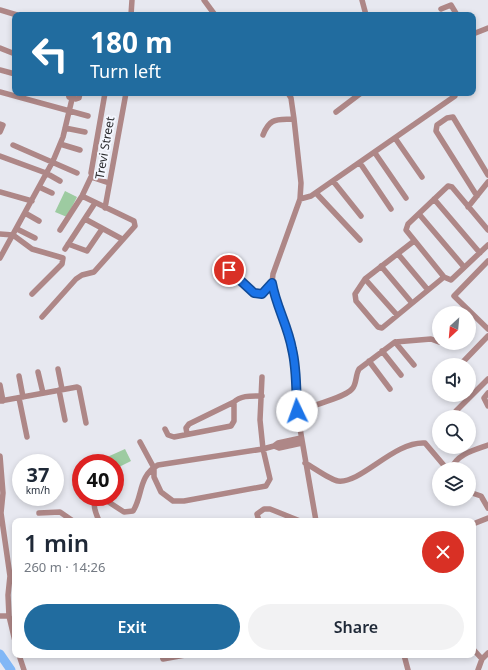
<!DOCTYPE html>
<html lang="en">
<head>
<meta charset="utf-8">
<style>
	body { margin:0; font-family:"Noto Sans",sans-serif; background:#f2f2f3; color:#1f2937; height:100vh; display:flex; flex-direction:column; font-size:15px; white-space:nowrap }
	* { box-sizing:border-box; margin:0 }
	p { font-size:13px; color:#747a83 }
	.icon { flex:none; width:22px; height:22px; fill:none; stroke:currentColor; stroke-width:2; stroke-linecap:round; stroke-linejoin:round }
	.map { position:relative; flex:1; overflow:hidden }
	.details { position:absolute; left:12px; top:518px; width:464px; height:140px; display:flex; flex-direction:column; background:#fff; border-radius:8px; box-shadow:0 2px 6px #0003 }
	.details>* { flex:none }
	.banner { position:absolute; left:12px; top:12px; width:464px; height:84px; border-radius:8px; box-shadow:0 2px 6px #0003; background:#216c9f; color:#fff; overflow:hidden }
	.needle { width:26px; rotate:206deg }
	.buttons { position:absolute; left:432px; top:306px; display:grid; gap:8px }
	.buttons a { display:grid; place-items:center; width:44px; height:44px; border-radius:50%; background:#fff; box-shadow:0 2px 6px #0003; font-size:20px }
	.speed { position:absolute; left:12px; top:454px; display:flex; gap:8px; font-size:20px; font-weight:700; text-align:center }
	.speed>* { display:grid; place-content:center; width:52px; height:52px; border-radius:50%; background:#fff; box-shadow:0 2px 6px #0003; line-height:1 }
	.speed small { font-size:10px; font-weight:400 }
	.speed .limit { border:6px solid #d22; background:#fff; color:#111 }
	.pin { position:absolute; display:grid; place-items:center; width:34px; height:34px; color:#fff; margin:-17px; border:2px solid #fff; border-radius:50%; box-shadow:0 1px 4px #0007 }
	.me { position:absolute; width:44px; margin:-22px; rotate:357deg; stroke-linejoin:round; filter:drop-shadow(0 0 3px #0008) }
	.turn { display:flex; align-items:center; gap:14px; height:84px; padding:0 12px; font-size:18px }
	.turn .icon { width:52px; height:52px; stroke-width:2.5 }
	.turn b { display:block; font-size:28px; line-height:34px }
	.round { display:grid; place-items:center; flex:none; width:42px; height:42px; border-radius:21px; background:#f2f2f3 }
	.head { display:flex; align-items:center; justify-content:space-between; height:68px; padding:0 12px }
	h1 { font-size:24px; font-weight:600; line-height:30px }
	.button { display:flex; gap:8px; margin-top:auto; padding:8px 12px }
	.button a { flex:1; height:46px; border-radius:24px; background:#216c9f; color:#fff; font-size:16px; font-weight:600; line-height:46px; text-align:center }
	.button a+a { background:#f2f2f3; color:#1f2937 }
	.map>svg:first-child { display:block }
	.green { fill:#9dcba1 }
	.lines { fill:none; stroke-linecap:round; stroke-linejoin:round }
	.river { stroke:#81b7f6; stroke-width:9 }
	.minor { stroke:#ae8787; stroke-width:5.5 }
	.route-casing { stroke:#114b97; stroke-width:10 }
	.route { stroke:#1a73e8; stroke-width:7 }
	.labels { text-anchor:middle; stroke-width:4; stroke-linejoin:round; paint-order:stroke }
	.street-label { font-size:12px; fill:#2b2c2f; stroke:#f4f6fe }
</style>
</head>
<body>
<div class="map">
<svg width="488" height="670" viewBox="0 0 488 670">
	<rect width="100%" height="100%" fill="#e7e8f0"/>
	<path class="green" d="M65 191 77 197 67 217 55 212Z
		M125 449 131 461 115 469V463H108L105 458Z"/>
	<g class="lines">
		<path class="river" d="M0 654 11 670"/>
		<path class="minor" d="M204 0 215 15
			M362 0 366 15
			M441 9 451 5 457 15
			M0 10 17 15
			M131 15 132 0
			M473 34 488 28
			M0 48 15 54
			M0 70 15 74
			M0 92 88 116
			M68 93 69 97 76 99 79 98 80 93
			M105 93 91 173 94 178 109 183
			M288 93 291 98 294 119 301 183 300 199 273 274 272 283 274 296 292 348 295 365 297 411 316 521
			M336 112 361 93
			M0 124 3 125 0 132
			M65 128 85 132
			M263 135C270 117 277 120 294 119
			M395 138 422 177
			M60 144 80 150
			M13 145 77 173
			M375 153 406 198
			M0 156 46 173 60 181
			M360 163 391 209
			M333 181 361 216
			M39 187 52 193
			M0 192 32 201
			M316 193 360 240
			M477 196 436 131 437 125 447 118 453 117 488 175
			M300 199 311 196 455 96V93
			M434 199 480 253
			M468 207 488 182
			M105 208 126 93
			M25 213 39 221
			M419 214 464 267
			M85 219 122 239
			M17 229 35 238
			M60 230 82 196 91 177
			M488 230 452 187 448 186 408 224 406 230 444 277 451 280 488 245
			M0 234 13 235 32 249 63 258 62 264 32 294
			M414 241 365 279 355 294 356 301 378 327 382 328 444 277
			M68 244 87 251 102 229
			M65 249 95 203
			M398 254 428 290
			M0 258 53 161 63 137 72 99
			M488 261 454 296 488 329
			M381 266 412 303
			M229 270 254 293 262 294 272 283
			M365 279 397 315
			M42 317 76 279 82 275 94 272 135 226 134 221 82 196
			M395 342 414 365
			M382 351 401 375
			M369 361 390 389
			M460 365 488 336
			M58 369 62 389
			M38 372 43 393
			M19 376 23 397
			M0 385 3 401
			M59 390 65 420
			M488 393 484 398 488 406
			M19 398 27 437
			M0 401 77 387 79 388 86 423
			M297 411C309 407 346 397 352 389 357 384 355 376 359 369L395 342 431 339 439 342
			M456 411 488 379
			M165 429 168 435 174 437 231 426 234 421V402
			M187 434 186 428 189 424 234 402C241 395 252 396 262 396
			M140 442 154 468V477L161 492 173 501H184L266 486 270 479 263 449 260 420 262 377
			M274 446 279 448 302 443
			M0 456 3 493 1 513 10 576 8 595 9 616 15 641
			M305 463C313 467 330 480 338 481 361 484 394 441 425 443L447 469
			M451 469C457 454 474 450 488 445
			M469 492 481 496 488 508
			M39 513 60 512 73 521
			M99 521C96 513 91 504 98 498L104 499 124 512 133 511C143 496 138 476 158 465L263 449 274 446 278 443 301 438
			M259 521 257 514 264 509H270L300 521
			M473 524 488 518
			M0 616H9
			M473 649 482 659
			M19 655 24 670
			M162 655 163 659 185 655
			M404 655 408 670
			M478 670 482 659 488 653"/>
	</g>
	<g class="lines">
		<g class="route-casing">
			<path id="route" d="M229 270 254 293 262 294 272 283C276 306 288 326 292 349 297 369 296 390 297 411"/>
		</g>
		<use href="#route" class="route"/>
	</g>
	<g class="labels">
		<g class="street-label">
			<text transform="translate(105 148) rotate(-80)" y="4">Trevi Street</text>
		</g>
	</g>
</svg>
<div class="buttons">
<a><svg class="needle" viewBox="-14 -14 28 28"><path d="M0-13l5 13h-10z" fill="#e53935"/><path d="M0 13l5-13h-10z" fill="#747a83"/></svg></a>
<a><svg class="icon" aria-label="sound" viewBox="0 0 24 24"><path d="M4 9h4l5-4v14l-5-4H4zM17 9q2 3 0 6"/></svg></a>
<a><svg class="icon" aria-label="search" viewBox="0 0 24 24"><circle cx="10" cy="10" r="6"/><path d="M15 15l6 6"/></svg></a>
<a><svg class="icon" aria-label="layers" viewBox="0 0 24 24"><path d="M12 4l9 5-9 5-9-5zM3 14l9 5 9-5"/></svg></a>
</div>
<div class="speed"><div>37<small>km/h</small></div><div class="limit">40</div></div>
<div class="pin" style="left:229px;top:270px;background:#d93025"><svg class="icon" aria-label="arrive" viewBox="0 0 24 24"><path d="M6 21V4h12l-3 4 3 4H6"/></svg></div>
<svg class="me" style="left:297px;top:411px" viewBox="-20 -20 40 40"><circle r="19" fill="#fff"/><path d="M0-13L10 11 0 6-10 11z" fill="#1a73e8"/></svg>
<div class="banner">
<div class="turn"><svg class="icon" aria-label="left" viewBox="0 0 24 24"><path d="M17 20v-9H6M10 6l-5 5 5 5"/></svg><div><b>180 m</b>Turn left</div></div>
</div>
<section class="details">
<div class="head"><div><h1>1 min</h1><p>260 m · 14:26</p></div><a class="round" style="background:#d93025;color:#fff"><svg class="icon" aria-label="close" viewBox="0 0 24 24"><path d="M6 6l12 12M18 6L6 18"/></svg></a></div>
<div class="button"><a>Exit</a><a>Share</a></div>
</section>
</div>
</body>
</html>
